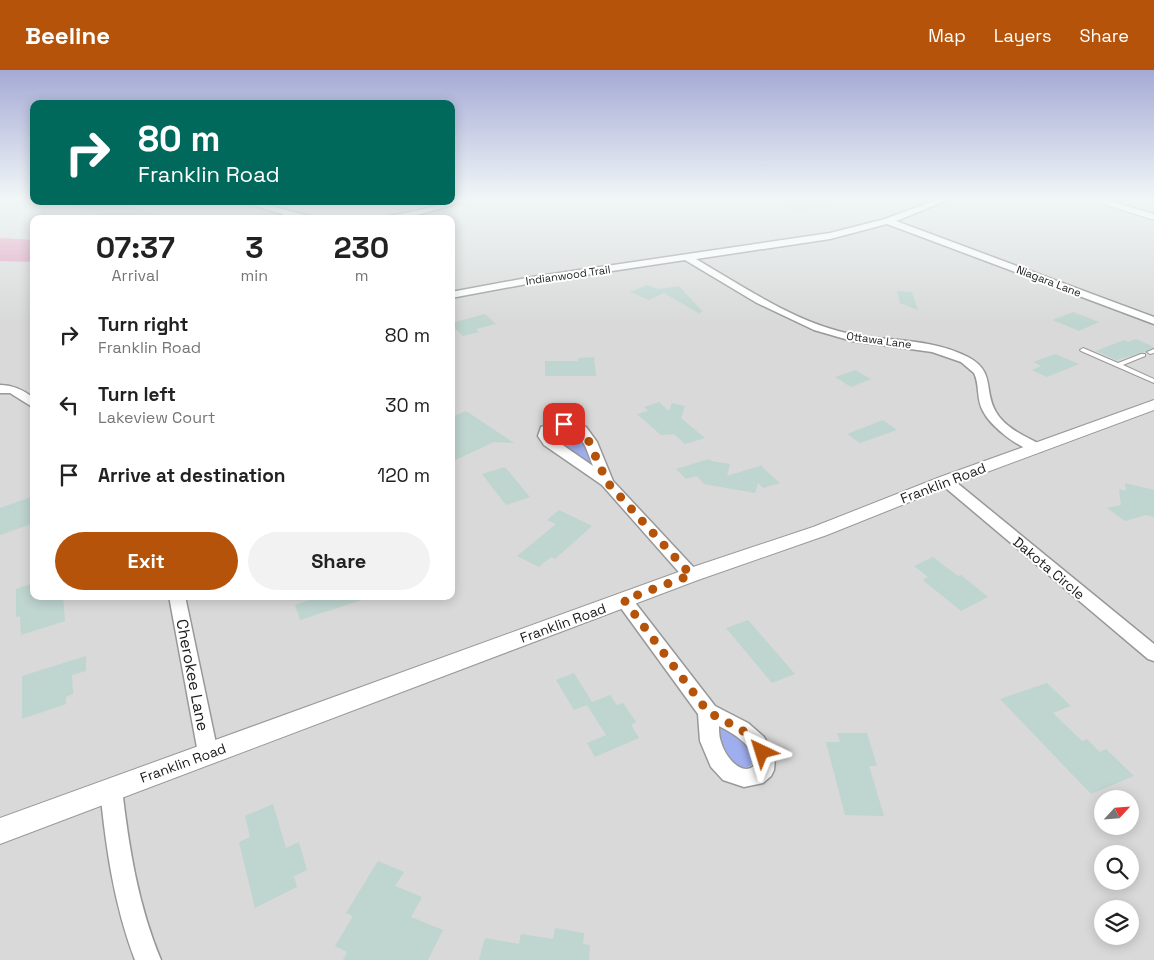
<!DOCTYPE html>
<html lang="en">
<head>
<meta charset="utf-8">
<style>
	body { margin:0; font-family:"Space Grotesk",sans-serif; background:#f2f2f2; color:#222; height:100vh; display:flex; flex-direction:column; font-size:19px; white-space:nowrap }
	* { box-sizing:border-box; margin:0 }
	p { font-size:16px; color:#767676 }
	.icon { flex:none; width:28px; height:28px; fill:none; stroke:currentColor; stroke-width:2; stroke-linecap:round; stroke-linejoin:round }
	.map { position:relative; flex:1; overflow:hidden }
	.side { position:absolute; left:30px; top:145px; width:425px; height:385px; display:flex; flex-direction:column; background:#fff; border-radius:10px; box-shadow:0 2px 12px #0003 }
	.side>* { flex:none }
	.top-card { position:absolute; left:30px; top:30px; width:425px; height:105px; border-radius:10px; box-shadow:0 2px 12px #0003; background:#00695c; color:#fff; overflow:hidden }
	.needle { width:32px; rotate:64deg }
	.fabs { position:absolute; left:1094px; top:720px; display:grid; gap:10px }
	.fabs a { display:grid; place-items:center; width:45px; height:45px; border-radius:50%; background:#fff; box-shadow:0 2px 12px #0003; font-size:25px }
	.pin { position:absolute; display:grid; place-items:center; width:42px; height:42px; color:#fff; margin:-21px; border-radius:10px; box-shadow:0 2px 8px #0006 }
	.me { position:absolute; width:55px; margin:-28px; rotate:319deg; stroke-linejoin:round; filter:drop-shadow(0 0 4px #0008) }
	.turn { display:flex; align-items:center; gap:18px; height:105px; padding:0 25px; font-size:22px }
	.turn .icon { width:65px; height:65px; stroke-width:2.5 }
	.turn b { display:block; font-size:35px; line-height:42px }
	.eta { display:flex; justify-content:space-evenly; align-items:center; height:85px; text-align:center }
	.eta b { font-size:30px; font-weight:700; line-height:35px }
	.primary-button { display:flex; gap:10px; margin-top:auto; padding:10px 25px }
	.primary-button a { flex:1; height:58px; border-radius:30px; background:#b45309; color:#fff; font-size:20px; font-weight:700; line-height:58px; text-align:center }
	.primary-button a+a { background:#f2f2f2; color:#222 }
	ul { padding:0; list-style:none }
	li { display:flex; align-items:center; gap:15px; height:70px; padding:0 25px }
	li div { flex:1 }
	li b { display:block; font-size:19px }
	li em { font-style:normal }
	header { display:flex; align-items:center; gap:30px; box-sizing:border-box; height:70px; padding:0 25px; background:#b45309; color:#fff }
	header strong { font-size:24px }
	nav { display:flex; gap:28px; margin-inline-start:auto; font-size:18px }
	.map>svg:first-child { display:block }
	.residential { fill:#d8d9d8; fill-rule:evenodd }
	.grass { fill:#9faeee }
	.water { fill:#e09bbb }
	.building { fill:#bfd5cf }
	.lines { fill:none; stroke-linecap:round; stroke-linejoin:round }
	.service-casing { stroke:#989898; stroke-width:2 }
	.minor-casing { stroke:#989898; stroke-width:3 }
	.tertiary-casing { stroke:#989898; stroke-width:2 }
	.service { fill:#fff; fill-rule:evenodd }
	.minor { fill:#fff; fill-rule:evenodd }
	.tertiary { fill:#fff; fill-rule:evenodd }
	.route { stroke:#b45309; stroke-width:9; stroke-dasharray:0 16.2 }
	.labels { text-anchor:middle; stroke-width:4; stroke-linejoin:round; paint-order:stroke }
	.far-street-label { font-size:11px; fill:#1b1b1b; stroke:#fff }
	.street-label { font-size:14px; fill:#1b1b1b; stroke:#fff }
	.near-street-label { font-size:16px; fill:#1b1b1b; stroke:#fff }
</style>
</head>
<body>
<header>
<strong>Beeline</strong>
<nav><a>Map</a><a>Layers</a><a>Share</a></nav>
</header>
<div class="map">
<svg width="1154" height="890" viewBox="0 0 1154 890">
	<rect width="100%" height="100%" fill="#dfeeed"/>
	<path class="residential" d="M0 128H34V131H451V128H1074L1154 152V890H0ZM34 149H451V526H34ZM1102 729H1130V756H1102ZM1102 784H1130V811H1102ZM1102 839H1130V866H1102Z
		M1101 128H1154V144Z"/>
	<path class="grass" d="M569 359 581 366 595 395 593 397 555 369 556 361Z
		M718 657C736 659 774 697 740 698L728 691 716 658Z"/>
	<path class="water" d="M0 168 34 170V192L0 191Z"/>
	<path class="building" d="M801 128H833L834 133 798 142 778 134Z
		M65 131 115 132 161 145V149H112L65 134Z
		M647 215 658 219 679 216 702 241 700 244 664 223 649 230 630 222Z
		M897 221 912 222 918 240 900 233Z
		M1073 242 1099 252 1079 261 1053 250Z
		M485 244 496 254 476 259 479 262 463 266 451 255V253Z
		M1136 269 1154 277 1145 282 1116 290 1096 281 1124 270 1128 272Z
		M1055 284 1079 294 1047 307 1032 300 1041 296 1033 292Z
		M594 287 596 306H545V291H578V288Z
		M855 300 871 309 851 317 835 307Z
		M659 332 669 341 672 333 685 336 681 348 705 368 685 374 674 364 661 365 637 344 648 341 644 337Z
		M466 341 514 373 494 372 451 392V347Z
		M883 350 897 360 860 373 847 364Z
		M709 389 711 391 730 394 727 406 763 395 762 397 780 413 763 418 758 413 755 423 704 414 697 406 686 409 676 399Z
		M505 397 530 427 506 435 482 404Z
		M1125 413 1154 420V447L1146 445 1125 451 1107 438 1121 435 1119 419 1126 421Z
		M34 426V453L0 465V438Z
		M559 440 592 456 555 489 551 487 539 497 517 486 556 454 547 450Z
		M933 487 958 506 961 505 988 527 961 541 923 510 928 507 914 496Z
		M34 513V526H63L65 551 21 565 20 546 16 547V519Z
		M320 526H365V529L300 550 295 535Z
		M748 550 795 604 772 613 726 558Z
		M86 586V601L72 605 73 624 66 627V634L22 649V606Z
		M574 603 592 632 610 625 617 635 623 633 636 652 631 655 639 668 595 687 587 673 606 665 587 635 574 640 556 610Z
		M1047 613 1071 636 1053 643 1082 671 1087 669 1100 682 1106 679 1134 706 1091 724 1000 629Z
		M837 663H867L877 696H869L884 746 845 745 826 672H840Z
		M273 734 286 778 299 772 307 800 294 806 297 817 255 838 239 772 250 767 245 746Z
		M378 791 404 802 395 816 422 827 411 847 443 860 428 890H343L347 882 335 876 353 846 346 843Z
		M555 858 584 863 583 874 590 875 589 890H479L485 868 519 874 521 864 553 869Z"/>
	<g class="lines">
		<g class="service-casing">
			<path id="service" d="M1083 278 1118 293 1141 284H1145V286L1123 295 1154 309V313L1081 281 1080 280Z
				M1154 279V283L1150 284 1147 282Z"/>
		</g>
		<g class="minor-casing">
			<path id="minor" d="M462 128H475L421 144 395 149H375L420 140Z
				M941 128H953L896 151 1154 247V254L887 154 830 169 696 189C741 215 787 247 838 261 881 273 927 266 968 287 996 302 983 320 996 342 1005 358 1026 367 1042 375L1044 378 1042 381C1025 385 990 356 983 341 976 329 980 315 974 303L961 292 932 282 852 271 814 260 757 233 685 190 532 213 451 228V222L532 207 830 163 885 149Z
				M239 131H252L320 149 288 146Z
				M0 315C13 315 23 320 34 328V338L10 323H0Z
				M564 350 586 357 597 372 613 411 697 501 699 505 697 509 691 511 685 509 602 415 544 375 538 366 541 357ZM563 358C585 366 585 376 593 396L554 369 552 362Z
				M946 407 951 408 1154 574V591L1148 589 941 414 939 411 941 408Z
				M624 524 630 526 715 636 748 653 764 667 775 688 774 700 771 706 763 713 744 717 723 710 711 697 700 671 698 644 618 534 616 530 618 526ZM719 656C734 664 756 676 754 696 740 707 724 684 721 672 719 667 719 661 719 656Z
				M169 526H185L218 683 215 689 208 692 201 689 198 683Z
				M111 710 119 712 122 719C129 778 138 835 161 890H135C114 835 106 778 100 719L103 712Z"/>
		</g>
		<g class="tertiary-casing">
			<path id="tertiary" d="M1084 128H1100L1154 144V150Z
				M1154 330V340L952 415 827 465 698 510 0 774V748L684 500 813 457 940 407Z"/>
		</g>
		<use href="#service" class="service"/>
		<use href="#minor" class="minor"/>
		<use href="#tertiary" class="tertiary"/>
	</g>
	<linearGradient id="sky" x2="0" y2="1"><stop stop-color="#a5aad6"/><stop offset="0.51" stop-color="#f1f7f7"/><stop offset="1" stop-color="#f1f7f7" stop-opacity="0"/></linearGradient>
	<rect width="1154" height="253" fill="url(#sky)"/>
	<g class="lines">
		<path class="route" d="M564 354 577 357 586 365 607 412 691 505 624 530 708 642 742 660 757 674 762 682"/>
	</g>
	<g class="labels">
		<g class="far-street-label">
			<text transform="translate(568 205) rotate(-8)" y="4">Indianwood Trail</text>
			<text transform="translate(1049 211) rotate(21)" y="4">Niagara Lane</text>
			<text transform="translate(879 270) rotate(8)" y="4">Ottawa Lane</text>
		</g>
		<g class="street-label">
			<text transform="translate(943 413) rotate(-21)" y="5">Franklin Road</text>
			<text transform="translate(1049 498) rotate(40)" y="5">Dakota Circle</text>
			<text transform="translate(563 553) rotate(-20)" y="5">Franklin Road</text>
			<text transform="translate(183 693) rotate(-20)" y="5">Franklin Road</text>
		</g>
		<g class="near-street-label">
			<text transform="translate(193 605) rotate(79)" y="6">Cherokee Lane</text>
		</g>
	</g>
</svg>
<div class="fabs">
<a><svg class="needle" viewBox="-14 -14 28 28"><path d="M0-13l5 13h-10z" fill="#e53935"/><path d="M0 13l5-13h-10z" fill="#767676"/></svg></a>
<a><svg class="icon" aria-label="search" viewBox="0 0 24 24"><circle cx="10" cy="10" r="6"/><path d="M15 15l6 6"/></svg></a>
<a><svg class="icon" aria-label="layers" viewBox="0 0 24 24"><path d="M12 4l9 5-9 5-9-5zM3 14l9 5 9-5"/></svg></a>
</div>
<div class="pin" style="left:564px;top:354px;background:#d93025"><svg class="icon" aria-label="arrive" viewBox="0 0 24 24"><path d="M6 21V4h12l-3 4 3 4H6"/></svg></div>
<svg class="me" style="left:762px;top:682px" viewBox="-20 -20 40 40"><path d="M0-17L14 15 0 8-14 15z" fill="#b45309" stroke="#fff" stroke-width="4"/></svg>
<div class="top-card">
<div class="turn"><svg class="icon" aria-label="right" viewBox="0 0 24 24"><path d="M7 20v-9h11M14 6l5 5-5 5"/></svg><div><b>80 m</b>Franklin Road</div></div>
</div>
<section class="side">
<div class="eta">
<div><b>07:37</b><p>Arrival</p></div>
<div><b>3</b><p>min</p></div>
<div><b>230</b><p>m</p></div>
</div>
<ul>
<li><svg class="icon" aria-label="right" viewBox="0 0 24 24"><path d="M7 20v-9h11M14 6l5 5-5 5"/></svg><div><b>Turn right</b><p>Franklin Road</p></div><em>80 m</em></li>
<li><svg class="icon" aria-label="left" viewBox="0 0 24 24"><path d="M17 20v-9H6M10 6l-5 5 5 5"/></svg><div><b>Turn left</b><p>Lakeview Court</p></div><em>30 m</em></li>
<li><svg class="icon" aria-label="arrive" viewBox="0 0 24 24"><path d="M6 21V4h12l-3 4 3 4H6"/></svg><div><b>Arrive at destination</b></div><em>120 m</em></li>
</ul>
<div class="primary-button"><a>Exit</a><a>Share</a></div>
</section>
</div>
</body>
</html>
